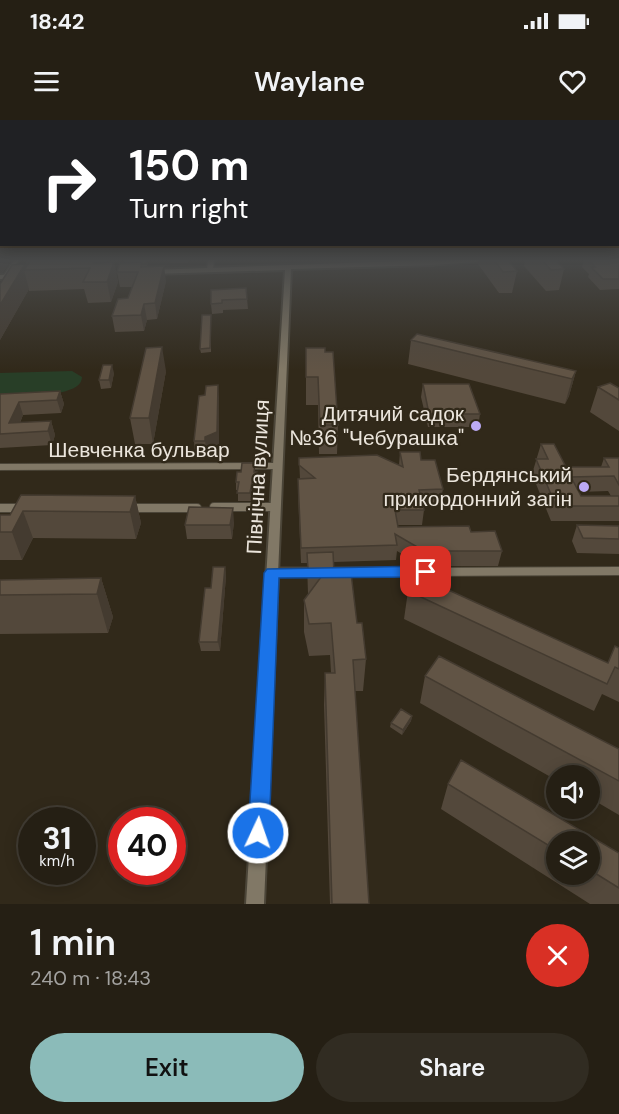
<!DOCTYPE html>
<html lang="en">
<head>
<meta charset="utf-8">
<style>
	body { margin:0; font-family:"DM Sans",sans-serif; background:#312c22; color:#f1f3f6; height:100vh; display:flex; flex-direction:column; font-size:22px; white-space:nowrap }
	* { box-sizing:border-box; margin:0 }
	p { font-size:20px; color:#a3a2a0 }
	.icon { flex:none; width:33px; height:33px; fill:none; stroke:currentColor; stroke-width:2; stroke-linecap:round; stroke-linejoin:round }
	.map { position:relative; height:784px; overflow:hidden }
	.panel { display:flex; flex-direction:column; background:#251f14; flex:1 }
	.panel>* { flex:none }
	.banner { position:absolute; left:0px; top:0px; width:620px; height:126px; box-shadow:0 3px 15px #0003,0 0 0 2px #423d34; background:#202124; color:#fff; overflow:hidden }
	.tools { position:absolute; left:546px; top:645px; display:grid; gap:12px }
	.tools a { display:grid; place-items:center; width:54px; height:54px; border-radius:50%; background:#251f14; box-shadow:0 3px 15px #0003,0 0 0 2px #423d34; font-size:30px }
	.speed { position:absolute; left:18px; top:687px; display:flex; gap:12px; font-size:30px; font-weight:700; text-align:center }
	.speed>* { display:grid; place-content:center; width:78px; height:78px; border-radius:50%; background:#251f14; box-shadow:0 3px 15px #0003,0 0 0 2px #423d34; line-height:1 }
	.speed small { font-size:15px; font-weight:400 }
	.speed .limit { border:9px solid #d22; background:#fff; color:#111 }
	.pin { position:absolute; display:grid; place-items:center; width:51px; height:51px; color:#fff; margin:-26px; border-radius:12px; box-shadow:0 3px 9px #0006 }
	.me { position:absolute; width:66px; margin:-33px; rotate:3deg; stroke-linejoin:round; filter:drop-shadow(0 0 4px #0008) }
	.turn { display:flex; align-items:center; gap:21px; height:126px; padding:0 30px; font-size:27px }
	.turn .icon { width:78px; height:78px; stroke-width:2.5 }
	.turn b { display:block; font-size:42px; line-height:51px }
	.round { display:grid; place-items:center; flex:none; width:63px; height:63px; border-radius:32px; background:#312c22 }
	.summary { display:flex; align-items:center; justify-content:space-between; height:102px; padding:0 30px }
	h1 { font-size:36px; font-weight:600; line-height:45px }
	.cta { display:flex; gap:12px; margin-top:auto; padding:12px 30px }
	.cta a { flex:1; height:69px; border-radius:36px; background:#8bbbb9; color:#111; font-size:24px; font-weight:600; line-height:69px; text-align:center }
	.cta a+a { background:#312c22; color:#f1f3f6 }
	.status { display:flex; justify-content:space-between; align-items:center; height:42px; padding:0 30px; background:#251f14; direction:ltr }
	.status svg { height:16px; fill:currentColor }
	header { display:flex; justify-content:space-between; align-items:center; height:78px; padding:0 30px; background:#251f14; font-size:27px; font-weight:600 }
	.map>svg:first-child { display:block }
	.green { fill:#283e27 }
	.lines { fill:none; stroke-linecap:round; stroke-linejoin:round }
	.pedestrian-far1-casing { stroke:#4b4538; stroke-width:8 }
	.pedestrian-casing { stroke:#4b4538; stroke-width:10 }
	.minor-casing { stroke:#4b4538; stroke-width:3 }
	.tertiary-casing { stroke:#4b4538; stroke-width:4 }
	.pedestrian-far1 { stroke:#817866; stroke-width:6 }
	.pedestrian { stroke:#817866; stroke-width:8 }
	.minor { fill:#817866; fill-rule:evenodd }
	.tertiary { fill:#817866; fill-rule:evenodd }
	.wall { fill:#53483b; fill-rule:evenodd }
	.shaded-wall { fill:#443b30 }
	.building { fill:#615445; stroke:#443b30; stroke-width:1.5 }
	.route { fill:#1a73e8; stroke:#114b97; stroke-width:1.5 }
	.poi-dot { fill:#bcaaf5; stroke:#31291a; stroke-width:2 }
	.labels { text-anchor:middle; stroke-width:4.5; stroke-linejoin:round; paint-order:stroke }
	.poi-label { font-size:21px; fill:#ebe5dc; stroke:#31291a; text-anchor:end }
	.street-label { font-size:21px; fill:#ebe5dc; stroke:#31291a }
</style>
</head>
<body>
<div class="status"><b>18:42</b><svg viewBox="0 0 49 12"><path d="M0 12V9h3v3zM5 12V6h3v6zM10 12V3h3v9zM15 12V0h3v12zM26 1h20v11H26zM47 4h2v5h-2z"/></svg></div>
<header><svg class="icon" aria-label="menu" viewBox="0 0 24 24"><path d="M4 6h16M4 12h16M4 18h16"/></svg>Waylane<svg class="icon" aria-label="heart" viewBox="0 0 24 24"><path d="M12 20l-8-8c-3-5 5-10 8-4 3-6 11-1 8 4z"/></svg></header>
<div class="map">
<svg width="619" height="784" viewBox="0 0 619 784">
	<rect width="100%" height="100%" fill="#31291a"/>
	<path class="green" d="M72 251 82 257C82 279 17 275 0 275V253Z"/>
	<g class="lines">
		<g class="pedestrian-far1-casing">
			<path id="pedestrian-far1" d="M0 347 278 346"/>
		</g>
		<g class="pedestrian-casing">
			<path id="pedestrian" d="M214 387H275
				M0 388H20
				M130 388H197
				M426 452 619 451"/>
		</g>
		<g class="minor-casing">
			<path id="minor" d="M14 140H19L9 156H5L4 155Z
				M208 140H214L213 150 210 152 207 150Z
				M459 140H505L433 145 430 143 433 141Z
				M272 448H426L430 449 431 452 430 455 426 456H272L268 455 267 452 268 449Z"/>
		</g>
		<g class="tertiary-casing">
			<path id="tertiary" d="M429 140H435L436 143 433 145 291 149 264 784H246L285 150 151 154 148 152 151 150Z
				M0 155 18 154 21 156 18 158 0 159Z"/>
		</g>
		<use href="#pedestrian-far1" class="pedestrian-far1"/>
		<use href="#pedestrian" class="pedestrian"/>
		<use href="#minor" class="minor"/>
		<use href="#tertiary" class="tertiary"/>
	</g>
	<path class="wall" d="M27 140H107L106 143 114 142 118 162 111 182 88 183 84 169 29 171V169L0 220V164L25 144 26 147V143Z
		M170 140H188V143H170Z
		M478 140H508L517 151 512 173H499L478 144Z
		M525 140H556L564 149 559 170 546 171 524 146Z
		M584 140H619V169L600 170 588 157 589 154 582 147Z
		M120 143H148L147 146 166 161 157 199 147 200 144 211 115 212 112 196 128 178 132 167H120L117 152Z
		M246 168 248 189 223 190V193L212 194 211 184Z
		M211 199V232L201 233 200 229Z
		M411 220 576 251 569 276 565 284 408 244Z
		M306 228 325 232 338 305 337 334H319L318 285H306Z
		M166 251 153 324H135L130 298Z
		M114 253 111 268 101 269 99 260Z
		M423 264 480 294 478 307H428L421 277Z
		M598 267 619 268V311L590 292Z
		M60 271 64 284 61 293 23 295 20 303 51 301 55 315 52 325 0 328V274Z
		M219 277V324L206 328V333H195L194 321Z
		M541 324 566 347H601L604 338H619V401H551L532 354ZM608 371 611 376H581L579 372Z
		M400 332 421 340 443 369 440 384H423L424 390 422 405H398V407L471 412 502 431 498 446H422L397 431 396 440 334 442V453L357 503 366 539 363 571H355L369 784H330L324 585 325 553H331L330 535 309 536 304 512V480L308 474 307 443H301L298 373 300 359 299 338 399 345Z
		M255 352H257L258 360 257 370H252L251 381H238V370H236V362Z
		M21 375 135 376 141 403 136 419 33 418 22 440H0V395H10Z
		M234 402 232 419H187L185 405Z
		M577 405 619 406V434L577 433 572 421Z
		M225 447 226 456 220 531H201L199 522 211 468Z
		M101 458 113 497 108 513 0 514V460Z
		M408 471 608 543 615 526 619 528V582L602 574 594 591 404 499Z
		M425 556 619 629V695L590 678V656H556V660L420 583Z
		M412 596 411 601 402 615 390 607 391 603Z
		M448 664 619 733V784H590L441 689ZM556 722H590V754H556Z"/>
	<path class="shaded-wall" d="M0 140H11L3 153H0Z
		M114 142 118 162 111 182 107 162Z
		M25 144 27 150H24L29 169 0 220V185Z
		M164 146 166 161 157 199 155 183Z
		M144 184 147 200 144 211 141 195Z
		M162 227 166 251 153 324 149 298Z
		M112 245 114 253 111 268 109 260Z
		M576 251 569 276 565 284 572 259Z
		M218 265 219 277V324L206 328V333L205 317Z
		M60 271 64 284 61 293 57 280Z
		M19 282 23 295 15 313 9 303Z
		M51 301 55 315 52 325 48 311Z
		M252 362V370L251 381 250 373Z
		M135 376 141 403 136 419 130 392Z
		M233 388 234 402 232 419 230 405Z
		M23 391 33 418 22 440 12 412Z
		M225 447 226 456 220 531 218 522Z
		M101 458 113 497 108 513 97 474Z
		M412 596 411 601 402 615 403 610Z"/>
	<path class="building" d="M31 140H95L94 143 114 142 107 162H83L90 148 24 150Z
		M96 140H104L103 143H97Z
		M126 140H147L146 144H142V142H125Z
		M494 140H508L517 151 503 152Z
		M542 140H556L564 149 551 150Z
		M589 140H619V159H603L591 147H595Z
		M142 142 141 147 164 146 155 183 144 184 141 195 112 196 118 179 128 178 138 152H117L120 143Z
		M25 144 0 185V164L12 145Z
		M246 168 247 179 222 180V183L211 184V170Z
		M202 195H211L210 228 200 229Z
		M417 214 576 251 572 259 411 220Z
		M162 227 149 298H130L146 228Z
		M306 228H325V232H333L338 305H320L318 257H306Z
		M103 245H112L109 260H99Z
		M610 263 619 268V280L598 267Z
		M423 264H469L480 294H429Z
		M218 265 217 312 205 317V321H194L199 276 205 275 206 266Z
		M60 271 57 280 19 282 9 303 51 301 48 311 0 314V274Z
		M541 324H554L566 347H609L604 338H619V365L614 356 571 357 581 376H619V386H556L536 339H548Z
		M400 332H420L421 340H435L443 369 419 370 424 390H395L398 407 469 406 471 412 495 411 502 431H424L395 414 397 425 301 428 298 359 315 358 299 345V338L377 335 403 347Z
		M242 343H255L254 352H257L256 362H252L250 373H237L239 362H236L237 352H241Z
		M21 375 135 376 130 392 23 391 12 412H0V395H10Z
		M189 387 233 388 230 405H185Z
		M577 405 619 406V419L583 418Z
		M333 432 334 453H351L357 503H362L366 539 353 540 369 784H332L325 553H335L331 503 309 504 304 480 327 449H308L307 433Z
		M213 447H225L218 522H199L205 468H211Z
		M420 457 608 543 615 526 619 528V549L615 547 607 564 408 471Z
		M101 458 97 474 0 475V460Z
		M439 536 619 629V661L425 556Z
		M401 589 412 596 403 610 391 603Z
		M461 640 619 733V768L590 750V722H556V730L448 664Z"/>
	<linearGradient id="sky" x2="0" y2="1"><stop stop-color="#1b170e"/><stop offset="0.56" stop-color="#484949"/><stop offset="1" stop-color="#484949" stop-opacity="0"/></linearGradient>
	<rect width="619" height="250" fill="url(#sky)"/>
	<path class="route" d="M426 446 432 448 434 452 432 455 426 457 279 458 269 713 266 720 258 724 251 720 248 713 264 453 267 449Z"/>
	<g class="poi-dot">
		<circle cx="476" cy="306" r="6"/>
		<circle cx="584" cy="367" r="6"/>
	</g>
	<g class="labels">
		<g class="poi-label">
			<text x="464" y="301">Дитячий садок<tspan x="464" dy="24">№36 "Чебурашка"</tspan></text>
			<text x="572" y="362">Бердянський<tspan x="572" dy="24">прикордонний загін</tspan></text>
		</g>
		<g class="street-label">
			<text x="139" y="337">Шевченка бульвар</text>
			<text transform="translate(258 357) rotate(-87)" y="7">Північна вулиця</text>
		</g>
	</g>
</svg>
<div class="tools">
<a><svg class="icon" aria-label="sound" viewBox="0 0 24 24"><path d="M4 9h4l5-4v14l-5-4H4zM17 9q2 3 0 6"/></svg></a>
<a><svg class="icon" aria-label="layers" viewBox="0 0 24 24"><path d="M12 4l9 5-9 5-9-5zM3 14l9 5 9-5"/></svg></a>
</div>
<div class="speed"><div>31<small>km/h</small></div><div class="limit">40</div></div>
<div class="pin" style="left:426px;top:452px;background:#d93025"><svg class="icon" aria-label="arrive" viewBox="0 0 24 24"><path d="M6 21V4h12l-3 4 3 4H6"/></svg></div>
<svg class="me" style="left:258px;top:713px" viewBox="-20 -20 40 40"><circle r="17" fill="#1a73e8" stroke="#fff" stroke-width="3"/><path d="M0-11L8 9 0 5-8 9z" fill="#fff"/></svg>
<div class="banner">
<div class="turn"><svg class="icon" aria-label="right" viewBox="0 0 24 24"><path d="M7 20v-9h11M14 6l5 5-5 5"/></svg><div><b>150 m</b>Turn right</div></div>
</div>
</div>
<section class="panel">
<div class="summary"><div><h1>1 min</h1><p>240 m · 18:43</p></div><a class="round" style="background:#d93025;color:#fff"><svg class="icon" aria-label="close" viewBox="0 0 24 24"><path d="M6 6l12 12M18 6L6 18"/></svg></a></div>
<div class="cta"><a>Exit</a><a>Share</a></div>
</section>
</body>
</html>
